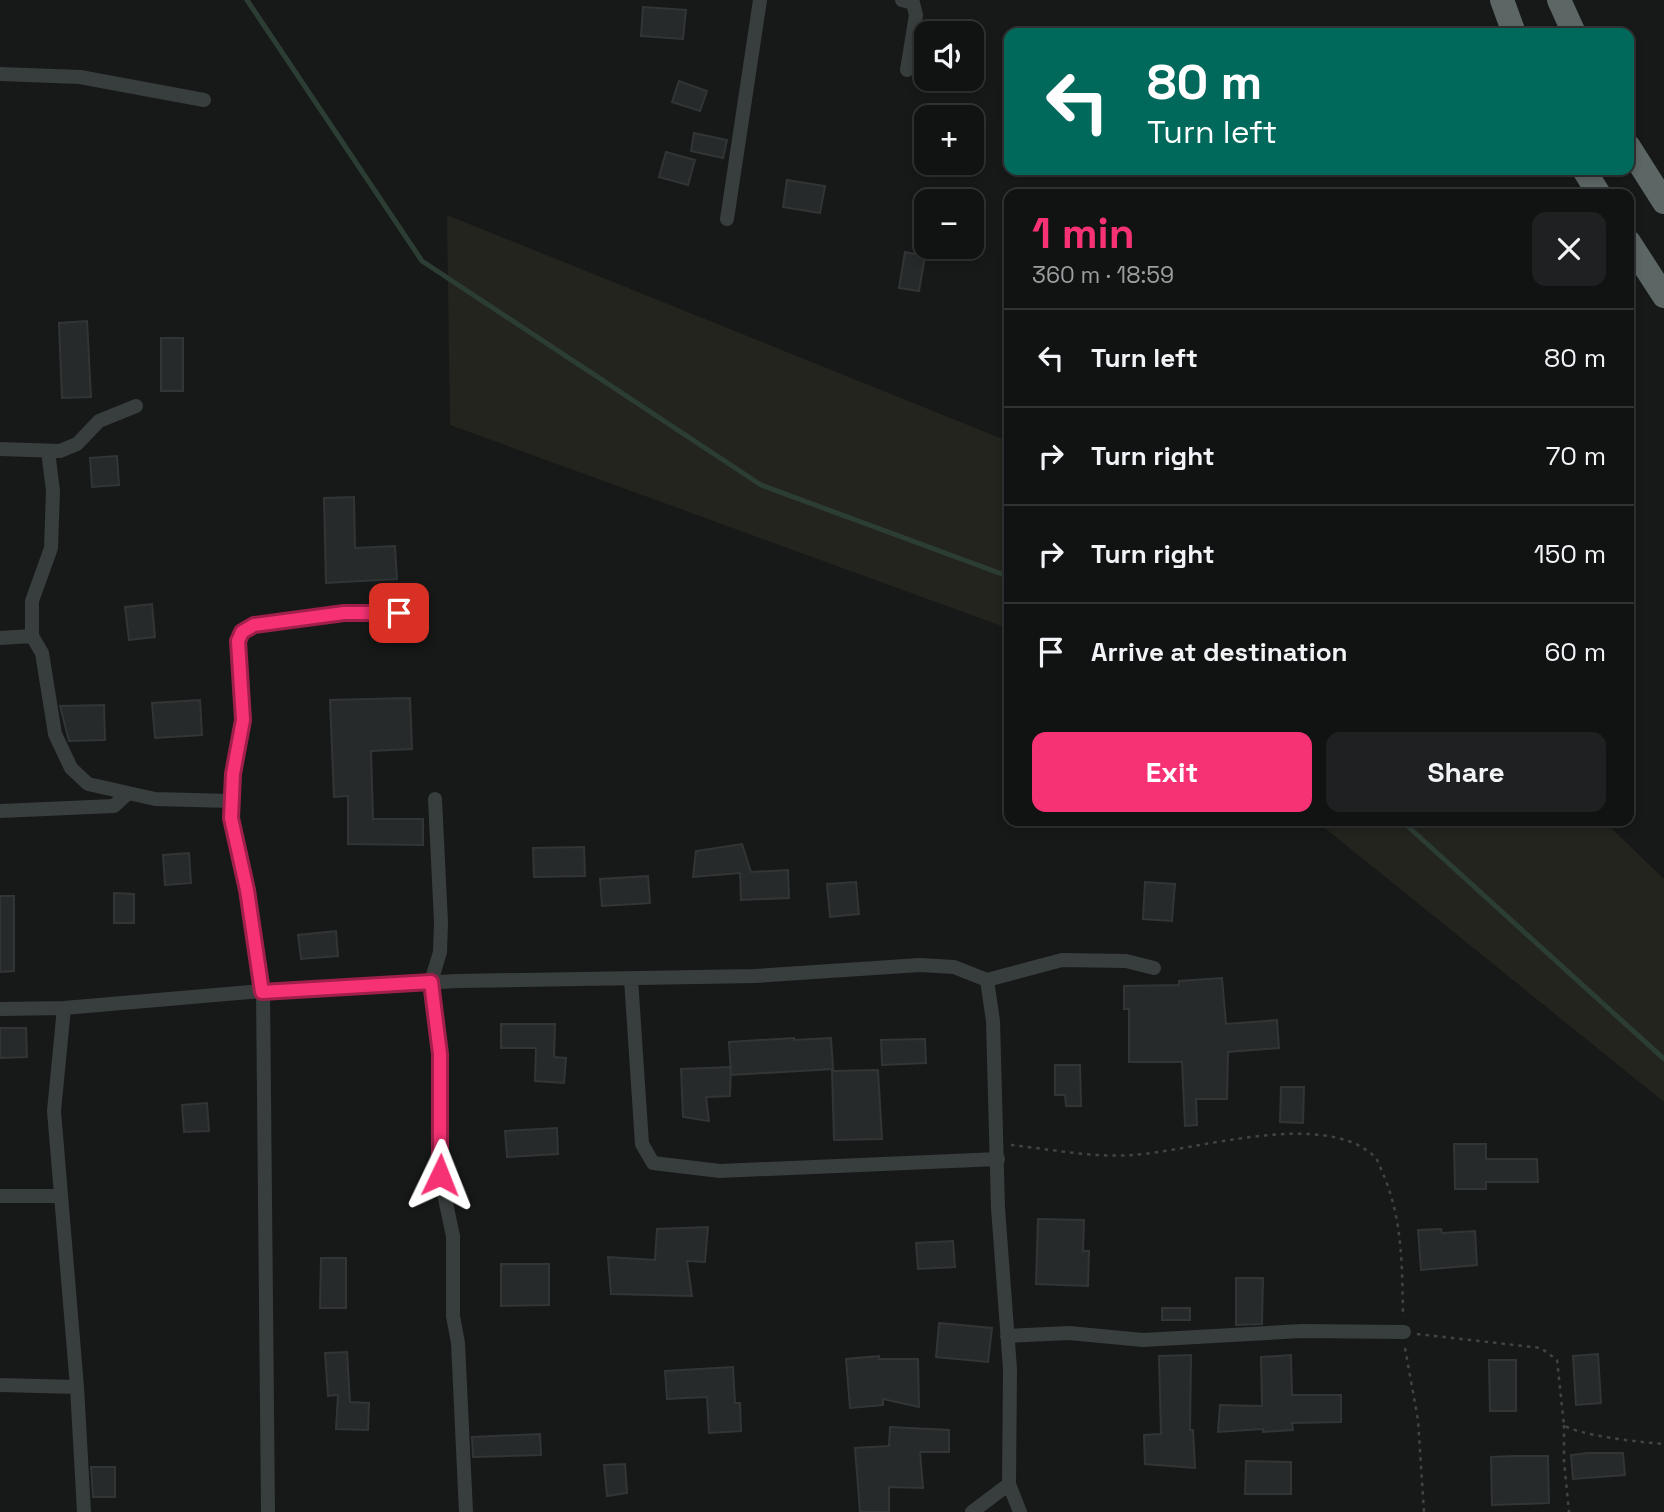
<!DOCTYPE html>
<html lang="en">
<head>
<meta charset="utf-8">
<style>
	body { margin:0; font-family:"Space Grotesk",sans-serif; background:#1e2021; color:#f1f3f6; height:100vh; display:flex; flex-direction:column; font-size:26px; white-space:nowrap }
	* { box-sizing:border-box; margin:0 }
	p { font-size:23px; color:#9c9ea0 }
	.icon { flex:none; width:38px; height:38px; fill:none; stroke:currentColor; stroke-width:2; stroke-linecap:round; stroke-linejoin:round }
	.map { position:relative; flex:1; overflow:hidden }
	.side { position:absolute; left:1004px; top:189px; width:630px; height:637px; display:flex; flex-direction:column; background:#111313; border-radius:14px; box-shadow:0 4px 10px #0003,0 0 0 2px #303233 }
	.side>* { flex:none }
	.top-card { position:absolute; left:1004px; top:28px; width:630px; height:147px; border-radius:14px; box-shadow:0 4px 10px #0003,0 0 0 2px #303233; background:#00695c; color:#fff; overflow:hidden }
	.buttons { position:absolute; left:914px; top:21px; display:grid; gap:14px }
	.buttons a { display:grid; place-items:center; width:70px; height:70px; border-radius:14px; background:#111313; box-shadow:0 4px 10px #0003,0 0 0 2px #303233; font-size:35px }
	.pin { position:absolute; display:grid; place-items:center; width:60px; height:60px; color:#fff; margin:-30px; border-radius:14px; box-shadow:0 4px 10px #0006 }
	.me { position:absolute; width:77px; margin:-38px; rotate:2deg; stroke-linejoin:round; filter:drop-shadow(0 0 5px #0008) }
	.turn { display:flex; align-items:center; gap:24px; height:147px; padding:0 28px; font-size:32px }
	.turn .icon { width:91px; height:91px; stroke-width:2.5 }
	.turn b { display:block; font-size:49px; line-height:60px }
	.round { display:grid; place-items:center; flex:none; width:74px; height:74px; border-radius:14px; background:#1e2021 }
	.headline { display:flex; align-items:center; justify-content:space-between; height:119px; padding:0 28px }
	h1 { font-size:42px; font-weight:700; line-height:52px; color:#f63274 }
	.button { display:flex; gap:14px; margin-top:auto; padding:14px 28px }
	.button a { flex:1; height:80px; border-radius:14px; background:#f63274; color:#fff; font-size:28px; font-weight:700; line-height:80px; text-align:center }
	.button a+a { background:#1e2021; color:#f1f3f6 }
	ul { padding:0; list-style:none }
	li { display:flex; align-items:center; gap:21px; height:98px; padding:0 28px; border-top:2px solid #303233 }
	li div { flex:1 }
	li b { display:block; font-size:26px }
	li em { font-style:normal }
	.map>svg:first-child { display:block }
	.green { fill:#23241d }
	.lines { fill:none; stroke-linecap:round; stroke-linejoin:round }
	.stream { stroke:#2c3d34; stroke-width:5 }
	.building { fill:#272a2a; stroke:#313535; stroke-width:2 }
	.path { stroke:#3e4543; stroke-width:2.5; stroke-dasharray:3.5 5; stroke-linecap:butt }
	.minor { stroke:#383e3d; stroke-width:14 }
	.trunk { stroke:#5c6664; stroke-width:24 }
	.route-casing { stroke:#a0204b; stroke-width:18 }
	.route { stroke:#f63274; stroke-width:12 }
</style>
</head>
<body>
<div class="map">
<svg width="1664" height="1512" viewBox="0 0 1664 1512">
	<rect width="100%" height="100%" fill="#171919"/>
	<path class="green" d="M447 215 1010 442V629L450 425Z
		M1316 821H1604L1664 879V1102Z"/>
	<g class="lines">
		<path class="stream" d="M247 0 422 261 761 485 1010 577
			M1402 821 1664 1059"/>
	</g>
	<path class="building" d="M643 7 686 10 683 39 641 36Z
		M679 81 707 91 700 111 672 102Z
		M694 133 727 140 723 158 691 151Z
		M666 152 695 160 688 185 659 177Z
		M787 180 825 186 820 213 783 207Z
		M905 252 925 256 919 291 899 288Z
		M87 321 91 397 62 398 59 323Z
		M161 338H183V391H161Z
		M117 456 119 485 92 487 90 458Z
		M354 497 355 548 395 546 397 579 326 583 324 498Z
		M152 604 155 637 129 640 125 607Z
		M410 698 412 749 371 751 373 819H423V845L348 844V796L334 797 330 700Z
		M200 700 202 735 155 738 152 703Z
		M104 705 105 740 69 741 60 706Z
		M742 844 751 872 788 870 789 898 741 900 740 873 693 877 696 851Z
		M584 847 585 876 534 877 533 848Z
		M189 853 191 883 165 885 163 855Z
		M648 876 650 903 602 906 600 879Z
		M856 882 859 914 830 917 827 884Z
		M1145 882 1175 884 1172 921 1143 919Z
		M114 893 134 894V923H114Z
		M0 896H14V971L0 972Z
		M336 931 338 956 301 959 298 935Z
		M1222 978 1226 1024 1277 1020 1279 1048 1228 1052 1227 1099H1196L1197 1125 1185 1126 1182 1062H1129V1009H1124V986L1179 985V981Z
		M501 1024H555L554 1057 566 1058 564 1083 535 1081 536 1048H501Z
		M0 1028H26L27 1057 0 1058Z
		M794 1038V1040L831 1038 833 1069 731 1075 729 1042Z
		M925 1039 926 1063 882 1065 881 1040Z
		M1055 1065H1080L1081 1106H1066L1065 1095H1055Z
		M731 1067 730 1096 706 1097 709 1121 683 1117 681 1069Z
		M878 1070 882 1139 834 1140 832 1071Z
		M1281 1087H1304L1303 1123 1280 1122Z
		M207 1103 209 1131 184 1132 182 1105Z
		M557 1128 558 1154 507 1157 505 1131Z
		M1454 1144H1486V1159H1537L1538 1182H1486V1189H1455Z
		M1038 1219 1084 1220 1083 1251H1089L1088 1286 1036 1284Z
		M708 1227 705 1262 687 1261 692 1296 611 1294 608 1257 655 1260 657 1229Z
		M1441 1229 1442 1233 1475 1231 1477 1265 1421 1270 1418 1230Z
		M953 1241 955 1267 918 1269 916 1243Z
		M321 1258H346V1308H320Z
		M501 1264H549V1305L501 1306Z
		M1236 1278H1263L1262 1324 1236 1325Z
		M1162 1308H1190V1320H1162Z
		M939 1323 992 1328 988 1362 936 1357Z
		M347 1352 350 1402 369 1403 368 1430 336 1429 338 1395 328 1396 325 1353Z
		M1598 1354 1601 1403 1576 1405 1573 1356Z
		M1191 1355 1190 1430H1193L1195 1468 1145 1464 1144 1435 1161 1434 1159 1356Z
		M1291 1355 1292 1395H1341V1422L1292 1423 1293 1430 1263 1432V1429L1218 1432 1220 1405 1262 1406 1261 1357Z
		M879 1356V1359H918L919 1407 883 1399V1405L850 1408 846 1359Z
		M1489 1360H1516V1411H1490Z
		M733 1367 735 1403H740L741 1431 709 1433 707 1397 667 1399 665 1371Z
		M890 1427 949 1430V1452H920L923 1488 889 1487V1512H860L855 1448 889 1446Z
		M540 1434 541 1455 473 1457 472 1437Z
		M1587 1453H1623L1625 1475 1573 1479 1571 1455Z
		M1514 1456H1548L1549 1503 1492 1505 1491 1457Z
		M1246 1461 1291 1462V1494H1245Z
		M625 1464 627 1493 607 1496 604 1465Z
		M91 1467H115V1497H93Z"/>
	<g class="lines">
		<path class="path" d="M1011 1145C1050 1149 1093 1158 1132 1155 1196 1151 1324 1108 1375 1157 1379 1162 1381 1170 1384 1176 1403 1222 1402 1268 1403 1317
			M1417 1334 1541 1348 1557 1360 1564 1425C1575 1435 1646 1443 1664 1444
			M1405 1348 1418 1420 1424 1512
			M1564 1425V1461L1569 1512"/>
		<path class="minor" d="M902 0 913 3 916 15 907 70
			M0 74 80 77 204 100
			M727 219 760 0
			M0 449 60 451 77 444 99 421 136 406
			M32 636 42 653 55 734 71 768 88 784 155 799 231 801
			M0 638 32 636V601L51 548 53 491 48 451
			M435 799 441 922 440 952 431 982 440 1054V1175L453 1236V1316L458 1343 466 1512
			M0 811 114 806 128 793
			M631 979 642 1144 653 1163 720 1171 998 1159
			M64 1008 54 1111 77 1387 84 1512
			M0 1009 64 1008 263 991 458 981 755 976 920 965 954 967 987 980
			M0 1196H61
			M1007 1336 1069 1333 1143 1340 1302 1331 1404 1332
			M0 1385 77 1387
			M268 1512 263 991 248 890 231 818 233 774 243 720 238 641 242 633 254 625 344 613H399
			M972 1512 1009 1484
			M1020 1512 1009 1484 1010 1369 998 1208 993 1021 987 980 1062 960 1126 961 1154 968"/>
		<path class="trunk" d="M1502 0 1514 33
			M1559 0 1574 33
			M1629 147 1664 202
			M1584 170 1599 194
			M1629 242 1664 296"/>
	</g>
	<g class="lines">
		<g class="route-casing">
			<path id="route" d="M399 613H344L254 625 242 632 238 641 243 720 233 774 231 818 247 890 262 992 431 982 440 1054V1175"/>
		</g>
		<use href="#route" class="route"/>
	</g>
</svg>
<div class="buttons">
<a><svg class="icon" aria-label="sound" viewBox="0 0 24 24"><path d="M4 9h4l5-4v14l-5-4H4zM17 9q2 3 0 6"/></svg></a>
<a>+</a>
<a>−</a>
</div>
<div class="pin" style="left:399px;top:613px;background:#d93025"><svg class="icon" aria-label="arrive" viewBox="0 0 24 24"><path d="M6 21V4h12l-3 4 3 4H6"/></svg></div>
<svg class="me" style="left:440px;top:1175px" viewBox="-20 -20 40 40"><path d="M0-17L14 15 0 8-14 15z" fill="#f63274" stroke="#fff" stroke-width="4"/></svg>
<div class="top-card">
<div class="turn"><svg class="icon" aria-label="left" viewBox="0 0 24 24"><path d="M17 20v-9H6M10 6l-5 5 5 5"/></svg><div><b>80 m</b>Turn left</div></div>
</div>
<section class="side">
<div class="headline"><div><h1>1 min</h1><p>360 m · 18:59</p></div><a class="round"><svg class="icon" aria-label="close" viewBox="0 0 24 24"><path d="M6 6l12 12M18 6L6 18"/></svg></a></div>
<ul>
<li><svg class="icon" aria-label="left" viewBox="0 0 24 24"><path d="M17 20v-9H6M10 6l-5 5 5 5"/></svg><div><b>Turn left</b></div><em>80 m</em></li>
<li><svg class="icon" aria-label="right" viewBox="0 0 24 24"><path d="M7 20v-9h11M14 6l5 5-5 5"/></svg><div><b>Turn right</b></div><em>70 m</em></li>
<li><svg class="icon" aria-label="right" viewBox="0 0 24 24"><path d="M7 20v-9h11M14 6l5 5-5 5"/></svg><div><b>Turn right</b></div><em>150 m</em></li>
<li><svg class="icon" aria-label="arrive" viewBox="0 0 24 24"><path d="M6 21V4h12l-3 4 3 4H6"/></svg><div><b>Arrive at destination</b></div><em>60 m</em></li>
</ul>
<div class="button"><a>Exit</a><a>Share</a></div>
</section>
</div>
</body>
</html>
